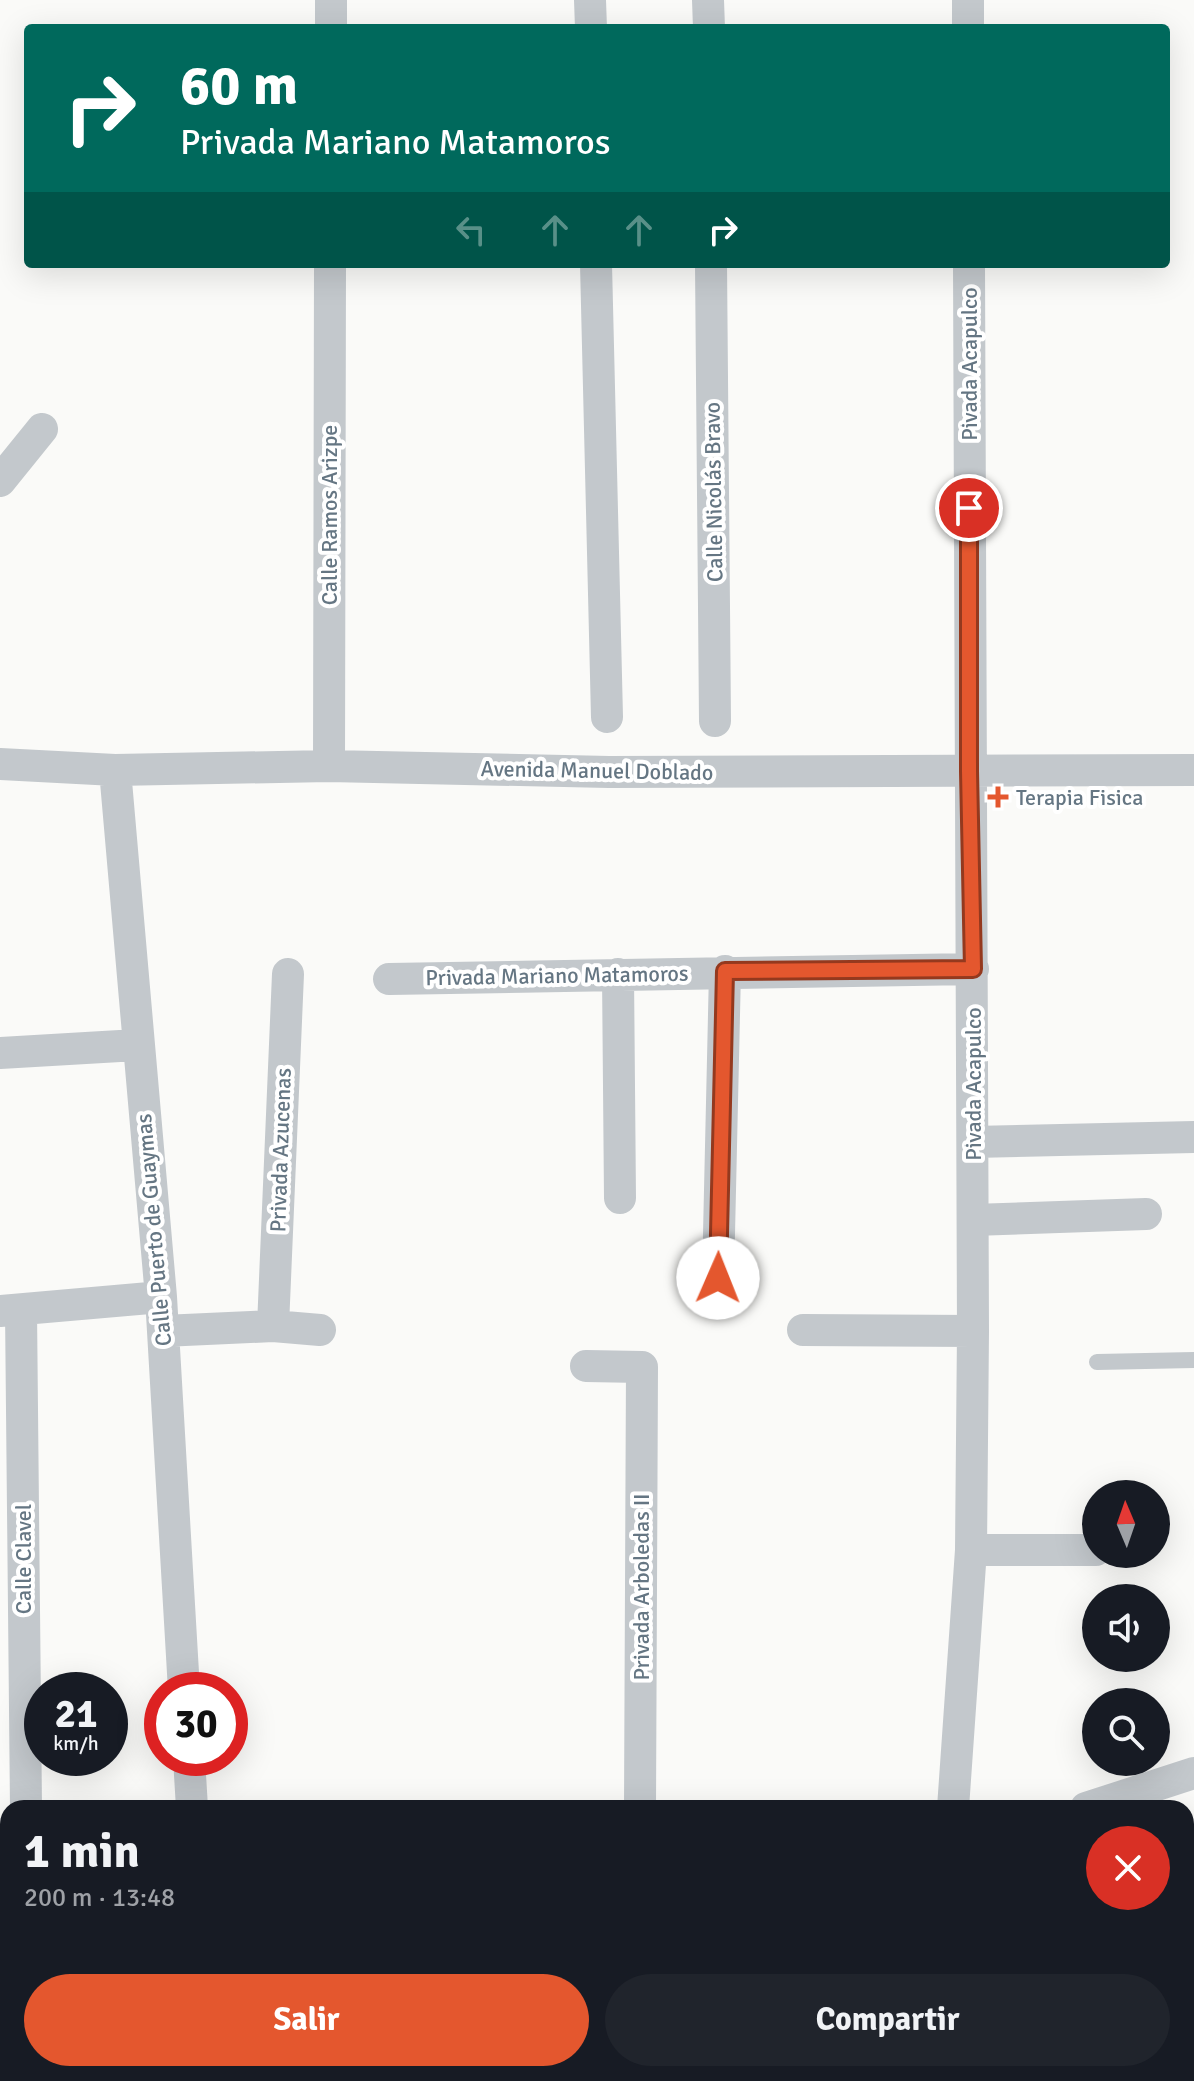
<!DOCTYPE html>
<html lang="es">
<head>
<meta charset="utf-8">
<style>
	body { margin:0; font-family:Signika,sans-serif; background:#20242c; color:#f1f3f6; height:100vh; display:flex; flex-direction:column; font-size:30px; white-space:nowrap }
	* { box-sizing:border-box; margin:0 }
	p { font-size:26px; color:#9ea1a6 }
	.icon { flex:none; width:44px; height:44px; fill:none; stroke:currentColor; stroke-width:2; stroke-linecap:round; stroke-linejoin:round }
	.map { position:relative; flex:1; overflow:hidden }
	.panel { position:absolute; left:0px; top:1800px; width:1194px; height:282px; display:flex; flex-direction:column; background:#171b24; border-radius:24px 24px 0 0; box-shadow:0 8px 32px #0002 }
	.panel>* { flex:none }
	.guide { position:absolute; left:24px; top:24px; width:1146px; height:244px; border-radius:8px; box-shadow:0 8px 32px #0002; background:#00695c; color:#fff; overflow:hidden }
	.needle { width:52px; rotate:358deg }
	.fabs { position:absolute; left:1082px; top:1480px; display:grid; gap:16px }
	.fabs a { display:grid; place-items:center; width:88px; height:88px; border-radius:50%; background:#171b24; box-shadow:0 8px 32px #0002; font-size:40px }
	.speed { position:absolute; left:24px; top:1672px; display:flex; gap:16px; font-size:40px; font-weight:700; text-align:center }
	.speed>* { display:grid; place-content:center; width:104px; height:104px; border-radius:50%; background:#171b24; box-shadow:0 8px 32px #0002; line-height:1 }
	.speed small { font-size:20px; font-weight:400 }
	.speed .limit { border:12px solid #d22; background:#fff; color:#111 }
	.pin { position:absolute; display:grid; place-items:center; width:68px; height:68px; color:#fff; margin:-34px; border:4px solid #fff; border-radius:50%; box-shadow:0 2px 8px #0007 }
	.me { position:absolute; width:88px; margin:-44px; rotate:1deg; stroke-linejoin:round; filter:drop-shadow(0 0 6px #0008) }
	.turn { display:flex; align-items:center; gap:28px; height:168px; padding:0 24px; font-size:36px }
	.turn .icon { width:104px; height:104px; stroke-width:2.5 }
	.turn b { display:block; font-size:56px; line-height:68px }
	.lanes { display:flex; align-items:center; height:76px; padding:0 24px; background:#0003; justify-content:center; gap:40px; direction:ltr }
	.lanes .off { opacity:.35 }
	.round { display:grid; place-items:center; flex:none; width:84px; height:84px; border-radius:42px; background:#20242c }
	.summary { display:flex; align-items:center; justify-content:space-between; height:136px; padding:0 24px }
	h1 { font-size:48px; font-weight:700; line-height:60px }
	.action { display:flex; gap:16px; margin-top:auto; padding:16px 24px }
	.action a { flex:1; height:92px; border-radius:48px; background:#e4572e; color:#fff; font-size:32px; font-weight:700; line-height:92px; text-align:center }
	.action a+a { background:#20242c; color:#f1f3f6 }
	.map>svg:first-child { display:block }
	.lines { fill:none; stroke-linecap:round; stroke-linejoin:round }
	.service { stroke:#c3c8cc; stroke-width:16 }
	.minor { stroke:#c3c8cc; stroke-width:32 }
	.route-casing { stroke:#94391e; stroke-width:20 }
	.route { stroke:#e4572e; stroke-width:14 }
	.poi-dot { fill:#e4572e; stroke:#fff; stroke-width:3 }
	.labels { text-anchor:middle; stroke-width:8; stroke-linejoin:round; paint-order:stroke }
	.street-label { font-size:22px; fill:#657683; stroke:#fff }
	.poi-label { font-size:22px; fill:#657683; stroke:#fff; text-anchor:start }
</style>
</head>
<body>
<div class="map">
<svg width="1194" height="2081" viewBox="0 0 1194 2081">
	<rect width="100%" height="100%" fill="#fafaf8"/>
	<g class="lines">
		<path class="service" d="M1097 1362 1194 1360"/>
		<path class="minor" d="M590 0 591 28
			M708 0 709 28
			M968 0V28
			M331 28V0
			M596 264 607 717
			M711 264 715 721
			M0 481 42 429
			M0 764 115 770 329 766 609 772 1194 770
			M329 766 330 264
			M115 770 161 1297 184 1690
			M618 974 620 1198
			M389 979 973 969
			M0 1053 137 1045
			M973 1142 1194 1137
			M973 1220 1146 1214
			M718 1278 725 971
			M21 1310 26 1808
			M0 1311 161 1297
			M273 1326 288 974
			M803 1330 973 1331
			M163 1331 273 1326 320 1330
			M586 1366 642 1367 640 1808
			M971 1550H1096
			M189 1758 192 1808
			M953 1808 971 1550 973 1331 969 264
			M1086 1808 1194 1773
			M0 2004 8 2003
			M0 2049 8 2048
			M30 2074V2081
			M952 2074V2081
			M203 2081V2074
			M549 2081V2074"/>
	</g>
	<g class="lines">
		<g class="route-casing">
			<path id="route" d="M718 1278 725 971 973 969 969 771V508"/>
		</g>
		<use href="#route" class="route"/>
	</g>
	<path class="poi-dot" d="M994 785h8v8h8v8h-8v8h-8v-8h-8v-8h8z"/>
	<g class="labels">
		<g class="street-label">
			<text transform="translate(969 364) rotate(-90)" y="8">Pivada Acapulco</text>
			<text transform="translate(713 492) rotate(-91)" y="8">Calle Nicolás Bravo</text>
			<text transform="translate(329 515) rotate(-90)" y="8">Calle Ramos Arizpe</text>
			<text transform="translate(597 770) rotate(1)" y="8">Avenida Manuel Doblado</text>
			<text transform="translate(557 975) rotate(-1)" y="8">Privada Mariano Matamoros</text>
			<text transform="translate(973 1084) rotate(-90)" y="8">Pivada Acapulco</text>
			<text transform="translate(280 1150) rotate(-88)" y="8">Privada Azucenas</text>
			<text transform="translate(153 1230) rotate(-95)" y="8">Calle Puerto de Guaymas</text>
			<text transform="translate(23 1559) rotate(-90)" y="8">Calle Clavel</text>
			<text transform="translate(641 1587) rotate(-90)" y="8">Privada Arboledas II</text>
		</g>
		<g class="poi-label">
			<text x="1016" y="805">Terapia Fisica</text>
		</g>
	</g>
</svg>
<div class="fabs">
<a><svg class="needle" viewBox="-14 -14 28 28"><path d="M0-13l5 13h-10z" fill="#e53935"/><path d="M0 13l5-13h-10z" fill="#9ea1a6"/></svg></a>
<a><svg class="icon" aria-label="sound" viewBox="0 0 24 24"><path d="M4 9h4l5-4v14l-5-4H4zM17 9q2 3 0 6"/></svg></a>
<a><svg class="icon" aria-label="search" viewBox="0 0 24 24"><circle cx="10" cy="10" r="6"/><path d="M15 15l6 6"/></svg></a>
</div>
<div class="speed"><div>21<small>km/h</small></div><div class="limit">30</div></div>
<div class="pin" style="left:969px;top:508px;background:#d93025"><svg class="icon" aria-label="arrive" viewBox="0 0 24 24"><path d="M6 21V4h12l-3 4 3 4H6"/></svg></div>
<svg class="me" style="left:718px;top:1278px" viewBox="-20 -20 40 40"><circle r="19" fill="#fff"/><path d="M0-13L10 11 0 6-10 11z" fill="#e4572e"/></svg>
<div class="guide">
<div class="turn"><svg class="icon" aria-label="right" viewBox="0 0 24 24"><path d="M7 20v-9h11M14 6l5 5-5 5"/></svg><div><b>60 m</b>Privada Mariano Matamoros</div></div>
<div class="lanes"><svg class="icon off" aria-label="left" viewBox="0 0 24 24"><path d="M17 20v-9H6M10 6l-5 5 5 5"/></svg><svg class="icon off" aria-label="ahead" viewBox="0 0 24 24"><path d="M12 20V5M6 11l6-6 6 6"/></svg><svg class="icon off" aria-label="ahead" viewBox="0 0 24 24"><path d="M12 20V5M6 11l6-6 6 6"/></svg><svg class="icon" aria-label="right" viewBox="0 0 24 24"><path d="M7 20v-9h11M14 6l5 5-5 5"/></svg></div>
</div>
<section class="panel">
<div class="summary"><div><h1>1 min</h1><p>200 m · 13:48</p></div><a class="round" style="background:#d93025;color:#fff"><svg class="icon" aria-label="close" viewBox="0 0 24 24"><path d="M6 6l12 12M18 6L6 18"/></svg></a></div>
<div class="action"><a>Salir</a><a>Compartir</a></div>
</section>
</div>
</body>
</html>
